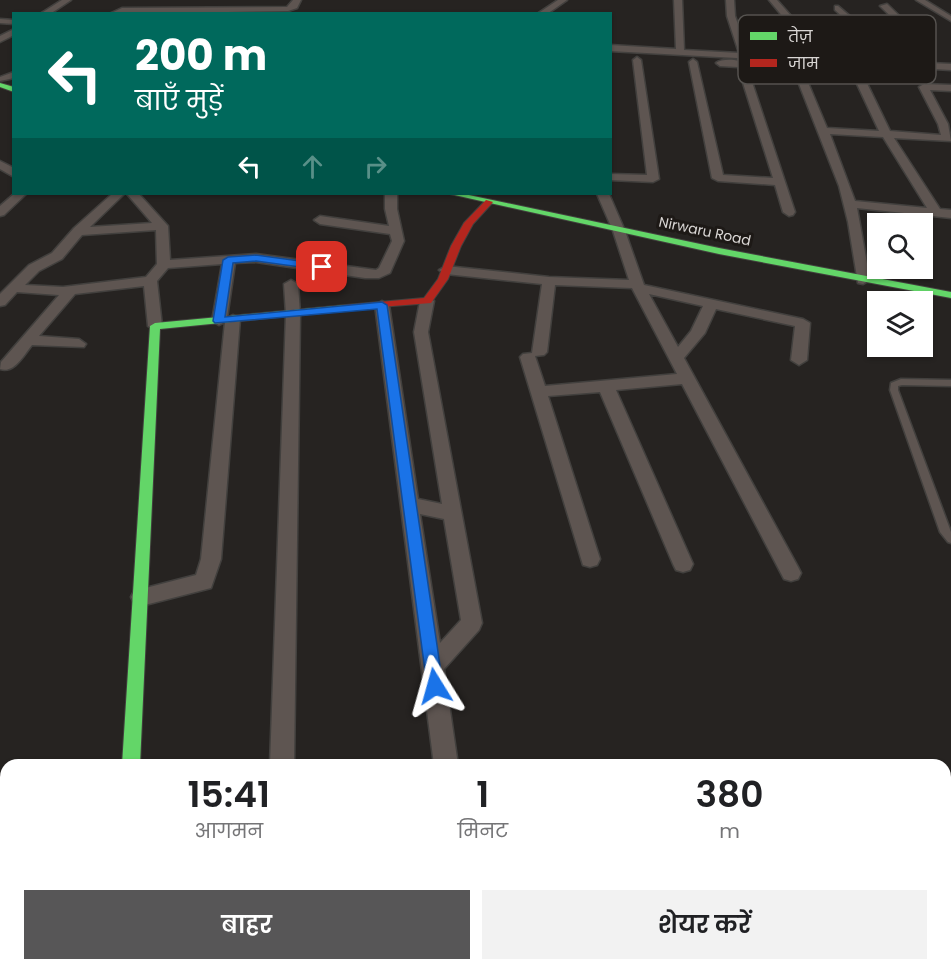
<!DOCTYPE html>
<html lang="hi">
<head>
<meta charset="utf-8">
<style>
	body { margin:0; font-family:Poppins,"Noto Sans Devanagari",sans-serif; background:#f2f2f2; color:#202124; height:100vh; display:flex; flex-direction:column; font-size:22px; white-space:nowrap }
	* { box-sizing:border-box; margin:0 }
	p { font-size:20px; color:#757577 }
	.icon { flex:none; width:33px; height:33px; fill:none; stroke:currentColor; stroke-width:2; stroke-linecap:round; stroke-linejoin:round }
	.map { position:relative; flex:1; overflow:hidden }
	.drawer { position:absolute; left:0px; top:759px; width:951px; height:212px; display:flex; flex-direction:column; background:#fff; border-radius:18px 18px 0 0; box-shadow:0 2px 4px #0004 }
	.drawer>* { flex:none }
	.top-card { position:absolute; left:12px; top:12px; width:600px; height:183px; border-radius:0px; box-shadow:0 2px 4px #0004; background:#00695c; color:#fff; overflow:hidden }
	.controls { position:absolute; left:867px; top:213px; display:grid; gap:12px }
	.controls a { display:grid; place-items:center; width:66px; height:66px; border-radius:0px; background:#fff; box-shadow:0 2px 4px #0004; font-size:30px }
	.pin { position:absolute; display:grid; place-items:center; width:51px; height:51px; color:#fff; margin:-26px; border-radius:12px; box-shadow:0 3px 9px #0006 }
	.me { position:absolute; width:66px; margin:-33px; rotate:352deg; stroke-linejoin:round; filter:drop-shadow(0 0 4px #0008) }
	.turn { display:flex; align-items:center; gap:21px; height:126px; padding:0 24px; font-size:27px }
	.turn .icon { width:78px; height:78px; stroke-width:2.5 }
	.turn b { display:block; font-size:42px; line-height:51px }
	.lanes { display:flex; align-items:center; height:57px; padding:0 24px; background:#0003; justify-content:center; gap:30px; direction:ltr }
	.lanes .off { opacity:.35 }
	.eta { display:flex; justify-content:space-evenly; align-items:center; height:102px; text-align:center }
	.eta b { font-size:36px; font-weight:600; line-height:42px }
	.button { display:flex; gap:12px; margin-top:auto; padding:12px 24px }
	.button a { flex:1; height:69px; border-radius:0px; background:#575657; color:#fff; font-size:24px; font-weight:600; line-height:69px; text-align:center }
	.button a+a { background:#f2f2f2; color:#202124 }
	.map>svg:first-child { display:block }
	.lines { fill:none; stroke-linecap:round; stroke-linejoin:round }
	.lane-casing { stroke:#42403e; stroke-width:3 }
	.street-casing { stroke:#42403e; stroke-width:3 }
	.fast-casing { stroke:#42403e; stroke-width:2 }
	.jam-casing { stroke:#42403e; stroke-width:2 }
	.lane { fill:#5e5551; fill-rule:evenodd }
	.street { fill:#5e5551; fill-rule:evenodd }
	.fast { fill:#63d668; fill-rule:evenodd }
	.jam { fill:#b3261e; fill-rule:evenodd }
	.route { fill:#1a73e8; stroke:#114b97; stroke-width:1.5 }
	.labels { text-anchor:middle; stroke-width:6; stroke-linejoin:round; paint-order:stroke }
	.far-street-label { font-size:14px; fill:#d9d6d4; stroke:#1d1916 }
	.key { fill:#1d1916; stroke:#55524f; stroke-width:1.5 }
	.key-label { font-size:16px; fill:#d9d6d4 }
</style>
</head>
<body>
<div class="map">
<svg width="951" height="970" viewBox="0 0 951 970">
	<rect width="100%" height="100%" fill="#262321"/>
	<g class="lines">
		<g class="lane-casing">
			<path id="lane" d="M901 379 951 380V386L902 385 898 386V390L951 532V543L948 542 940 532 890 390 891 383Z"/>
		</g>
		<g class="street-casing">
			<path id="street" d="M62 0H71L50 14H40Z
				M293 0H301L297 8 288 11 109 14 122 8 287 7Z
				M558 0H567L547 14H537Z
				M674 0H682L684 50 739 53 727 16 726 0H734L735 16 748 53 797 56 784 18 769 0H777L792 17 796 29H856L835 10V6H838L865 29 905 30 880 6 887 4 916 32 912 34H884L890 44 909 62 951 64V70L799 61 827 128 879 131 851 71 853 69 861 71 890 131 941 135 938 124 919 87 924 84 951 85V91L930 90 948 124 951 141 894 138 940 209 951 210V218L857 208 870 280 863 284 858 283 848 222 839 186 790 61 610 51V45L676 49ZM798 34H875L884 48 898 61 806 56ZM830 134 883 137 927 208 855 201Z
				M916 0H925L951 16V21Z
				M0 19 14 20V24L0 23Z
				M14 29V35L0 42V36Z
				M637 57 641 60 659 179 653 182 610 180V174L647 175 633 60Z
				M693 59 697 62 723 175 773 178 738 67 720 66 716 63C722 58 740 59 746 64L795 212 793 215 789 216 783 212 775 185 718 181 712 178 689 62Z
				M14 72V78L0 81V77Z
				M0 161 14 168V177L0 169Z
				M14 194H26L4 215 0 216V206Z
				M112 194H124L90 227 152 223 127 194H139L168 226 170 260 256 254 376 270 379 268 392 241 390 234 320 224 314 220 320 216 389 226 385 209V194H397V209L404 241 390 273 379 278H365L256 262 235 263 227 318 233 315 240 319 221 559 211 588 141 606 134 603 131 597 134 591 196 575 201 559 225 322 219 325 212 321 222 264 168 268 157 281 162 326 155 330 148 326 144 286 75 294 39 336 79 339 86 344 84 347 32 345C24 355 14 374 0 369L1 362 59 295 17 292 5 305 0 306V294L29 265 52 253 74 228ZM156 230 157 264 146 277 63 287 25 285 39 271 62 259 82 235Z
				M597 194H609L625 231 644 285 803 319 810 323 807 360 799 365 791 360 795 326 716 309 705 333 684 358 798 567 801 573 798 579 791 581 784 579 682 384 616 390 693 564 690 570 683 572 676 570 673 564 600 392 548 396 600 559 597 565 590 567 583 565 520 357 523 354 532 353 542 284 446 274 439 270 446 266 549 277 629 280 613 231ZM555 285 632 288 677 374 545 386 535 356 544 355 547 352ZM649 294 703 306 691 331 678 347Z
				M291 280 298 284 300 314 294 765H270L286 314 284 284Z
				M427 297 434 301 428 332 482 623 479 630 444 669 458 765H434L375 305 382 301 389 305 418 499 442 504 414 332 420 301ZM420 514 444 519 461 620 440 643Z
				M6 860V886L0 887V861Z
				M21 964H53L51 970H19Z
				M459 964H487V970H459Z"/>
		</g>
		<g class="fast-casing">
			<path id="fast" d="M0 83 14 87V92L0 87Z
				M450 194H464L719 248 951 292V298L719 254Z
				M346 305 350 306V310L160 329 140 765H122L150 326 155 323Z"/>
		</g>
		<g class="jam-casing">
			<path id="jam" d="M486 200 493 202 473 224 461 246 448 279 431 303 342 310V306L346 305 424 298 438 279 451 246 464 223Z"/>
		</g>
		<use href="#lane" class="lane"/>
		<use href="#street" class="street"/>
		<use href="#fast" class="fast"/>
		<use href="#jam" class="jam"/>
	</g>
	<path class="route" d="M256 255 322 264 327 267 322 270 256 261 233 263 225 317 382 302 387 305 443 686 441 692 435 694 429 692 427 686 377 309 215 323 213 321 223 260 228 257Z"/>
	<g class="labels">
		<g class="far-street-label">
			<text transform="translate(705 231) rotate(12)" y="5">Nirwaru Road</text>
		</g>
	</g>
	<rect x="738" y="15" width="198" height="69" rx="9" class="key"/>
	<rect x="750" y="32" width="27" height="8" fill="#63d668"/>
	<rect x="750" y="59" width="27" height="8" fill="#b3261e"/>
	<g class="key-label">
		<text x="788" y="42">तेज़</text>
		<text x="788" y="69">जाम</text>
	</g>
</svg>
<div class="controls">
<a><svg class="icon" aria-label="search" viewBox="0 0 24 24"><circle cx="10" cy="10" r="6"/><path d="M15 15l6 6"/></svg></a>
<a><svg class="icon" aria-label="layers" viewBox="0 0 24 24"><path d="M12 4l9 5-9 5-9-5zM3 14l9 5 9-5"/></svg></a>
</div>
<div class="pin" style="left:322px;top:267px;background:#d93025"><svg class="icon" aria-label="arrive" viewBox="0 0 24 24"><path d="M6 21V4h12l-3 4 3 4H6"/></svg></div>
<svg class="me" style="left:435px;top:686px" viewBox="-20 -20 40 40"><path d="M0-17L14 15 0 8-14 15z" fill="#1a73e8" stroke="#fff" stroke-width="4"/></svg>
<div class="top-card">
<div class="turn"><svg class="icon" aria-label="left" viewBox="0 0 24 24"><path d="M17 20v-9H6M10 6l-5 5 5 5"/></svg><div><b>200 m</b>बाएँ मुड़ें</div></div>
<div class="lanes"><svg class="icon" aria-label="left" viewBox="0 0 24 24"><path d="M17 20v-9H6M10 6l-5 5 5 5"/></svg><svg class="icon off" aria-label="ahead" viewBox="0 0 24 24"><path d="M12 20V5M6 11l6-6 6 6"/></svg><svg class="icon off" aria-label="right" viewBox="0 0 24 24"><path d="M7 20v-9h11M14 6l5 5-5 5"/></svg></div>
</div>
<section class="drawer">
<div class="eta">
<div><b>15:41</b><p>आगमन</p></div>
<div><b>1</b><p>मिनट</p></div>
<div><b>380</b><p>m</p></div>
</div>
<div class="button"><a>बाहर</a><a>शेयर करें</a></div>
</section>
</div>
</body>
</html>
